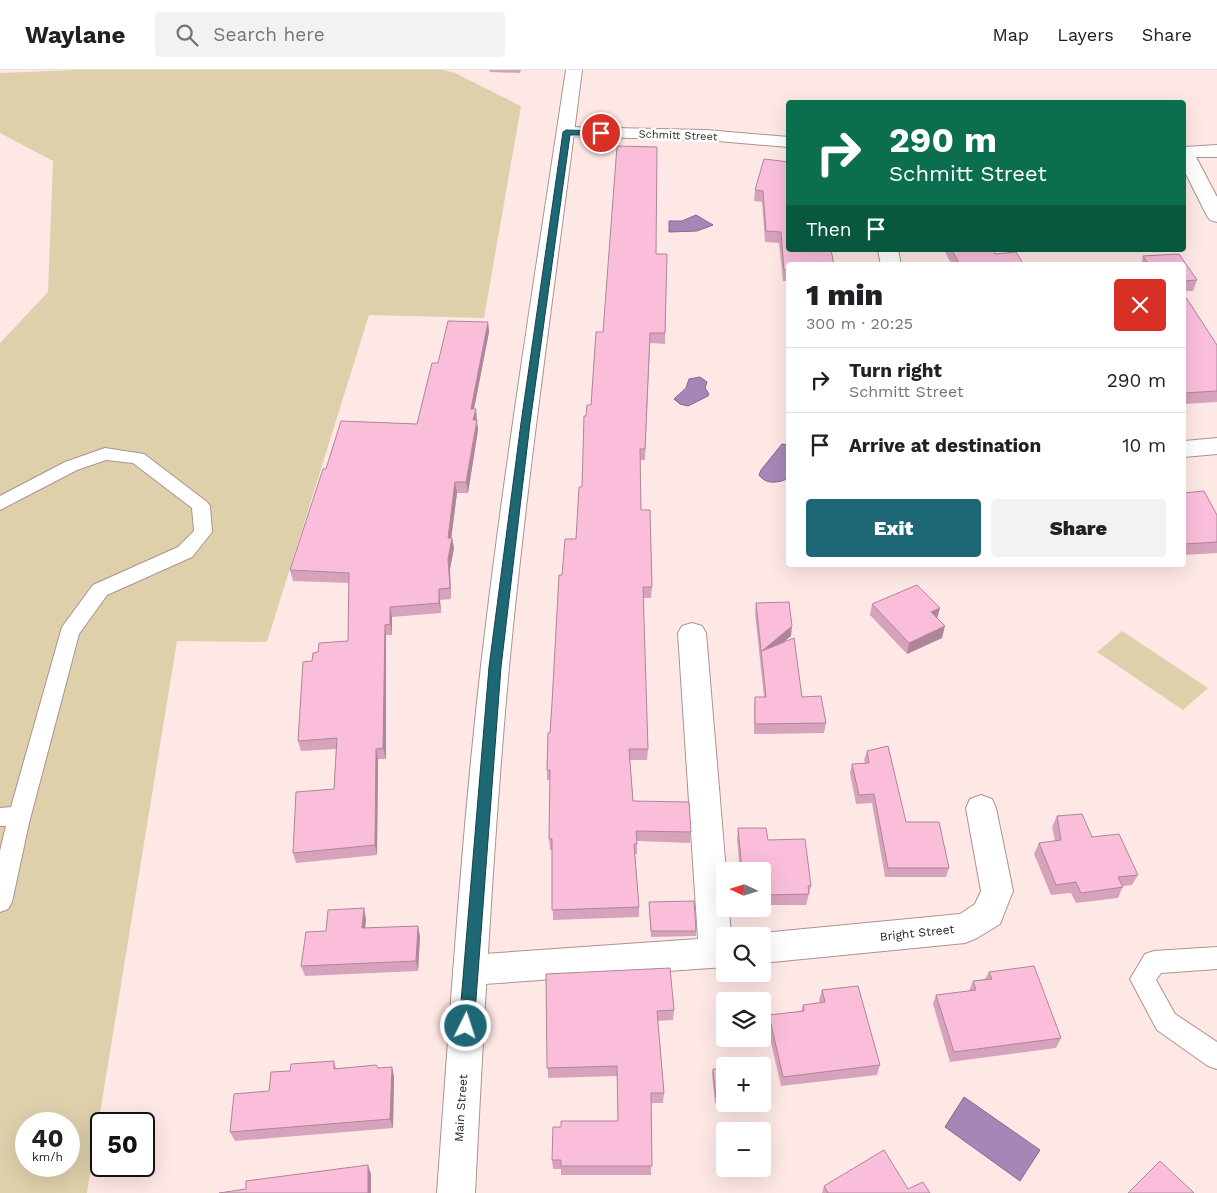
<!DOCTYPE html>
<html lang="en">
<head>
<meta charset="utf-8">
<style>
	body { margin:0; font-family:"Work Sans",sans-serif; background:#f2f2f2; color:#202124; height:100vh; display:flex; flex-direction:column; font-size:19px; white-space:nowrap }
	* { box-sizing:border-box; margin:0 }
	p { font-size:16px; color:#757577 }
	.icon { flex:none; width:28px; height:28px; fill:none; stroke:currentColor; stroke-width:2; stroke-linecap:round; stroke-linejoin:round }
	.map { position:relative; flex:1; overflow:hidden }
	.side { position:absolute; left:786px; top:192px; width:400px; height:305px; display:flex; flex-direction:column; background:#fff; border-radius:5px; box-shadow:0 5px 20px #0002 }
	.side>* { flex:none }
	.banner { position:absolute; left:786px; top:30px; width:400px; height:152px; border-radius:5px; box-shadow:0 5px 20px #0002; background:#0b6e4f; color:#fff; overflow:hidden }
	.needle { width:32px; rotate:274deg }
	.controls { position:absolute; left:716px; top:792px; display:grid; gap:10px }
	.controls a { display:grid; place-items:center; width:55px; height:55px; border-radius:5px; background:#fff; box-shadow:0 5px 20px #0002; font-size:25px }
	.speed { position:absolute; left:15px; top:1042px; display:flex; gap:10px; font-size:25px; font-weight:700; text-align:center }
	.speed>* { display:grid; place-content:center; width:65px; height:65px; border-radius:50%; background:#fff; box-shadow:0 5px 20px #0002; line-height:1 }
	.speed small { font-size:12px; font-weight:400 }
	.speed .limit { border:2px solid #111; border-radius:8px; background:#fff; color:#111 }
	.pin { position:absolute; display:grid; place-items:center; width:42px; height:42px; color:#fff; margin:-21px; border:2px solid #fff; border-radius:50%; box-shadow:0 1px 5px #0007 }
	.me { position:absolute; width:55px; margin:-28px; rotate:4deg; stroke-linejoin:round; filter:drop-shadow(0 0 4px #0008) }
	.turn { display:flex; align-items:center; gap:18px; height:105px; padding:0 20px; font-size:22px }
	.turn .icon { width:65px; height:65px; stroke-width:2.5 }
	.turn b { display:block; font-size:35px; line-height:42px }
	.then { display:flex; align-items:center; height:48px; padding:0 20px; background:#0003; gap:10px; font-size:19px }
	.round { display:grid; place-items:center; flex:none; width:52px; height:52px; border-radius:5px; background:#f2f2f2 }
	.head { display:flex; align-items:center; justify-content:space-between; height:85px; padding:0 20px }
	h1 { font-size:30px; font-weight:800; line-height:38px }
	.cta { display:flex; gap:10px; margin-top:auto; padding:10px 20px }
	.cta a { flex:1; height:58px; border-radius:5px; background:#1e6774; color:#fff; font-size:20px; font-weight:800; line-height:58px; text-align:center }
	.cta a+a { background:#f2f2f2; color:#202124 }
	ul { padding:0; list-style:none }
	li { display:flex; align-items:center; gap:15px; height:65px; padding:0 20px; border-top:1px solid #e0e0e0 }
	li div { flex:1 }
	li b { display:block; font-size:19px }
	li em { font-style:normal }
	header { display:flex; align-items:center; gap:30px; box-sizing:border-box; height:70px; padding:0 25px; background:#fff; border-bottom:1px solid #e0e0e0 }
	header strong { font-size:24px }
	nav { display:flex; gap:28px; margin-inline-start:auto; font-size:18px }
	.search { width:350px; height:45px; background:#f2f2f2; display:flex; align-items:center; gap:12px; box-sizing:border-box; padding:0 18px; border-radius:5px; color:#757577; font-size:19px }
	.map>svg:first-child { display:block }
	.green { fill:#ded0ab; fill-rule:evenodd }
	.water { fill:#a686b6; stroke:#82688a }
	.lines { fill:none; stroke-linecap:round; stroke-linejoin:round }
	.lane-casing { stroke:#ac9291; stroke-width:2 }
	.street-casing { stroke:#ac9291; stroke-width:2 }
	.secondary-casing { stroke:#ac9291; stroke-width:2 }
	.lane { fill:#fff; fill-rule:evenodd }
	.street { fill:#fff; fill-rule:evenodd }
	.secondary { fill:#fff; fill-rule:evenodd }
	.wall { fill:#d7a3bc }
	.shaded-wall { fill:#af8599 }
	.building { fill:#fabedb; stroke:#af8599 }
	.route { fill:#1e6774; stroke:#14434b }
	.labels { text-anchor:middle; stroke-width:5; stroke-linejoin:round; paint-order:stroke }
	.far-street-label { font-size:11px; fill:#2e2323; stroke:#fff }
	.street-label { font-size:12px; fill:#2e2323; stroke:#fff }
</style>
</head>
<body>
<header>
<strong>Waylane</strong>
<div class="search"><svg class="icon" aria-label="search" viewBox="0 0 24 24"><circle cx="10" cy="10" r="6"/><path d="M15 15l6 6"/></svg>Search here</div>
<nav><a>Map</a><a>Layers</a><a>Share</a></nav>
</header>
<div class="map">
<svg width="1217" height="1123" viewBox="0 0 1217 1123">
	<rect width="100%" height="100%" fill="#fee8e6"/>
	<path class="green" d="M76 0H443L455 3 521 36 484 248 369 245 267 572 177 571 87 1123H0V273L48 222 53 91 0 63V3ZM26 1054H69V1096H26Z
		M1122 561 1208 618 1183 640 1097 582Z"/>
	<path class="water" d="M696 145 713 155 697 161 669 162V151H682Z
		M700 307 707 312 705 318 709 324 708 326 688 336 680 334 674 329 686 318 689 309Z
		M782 374 789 375V408C779 413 766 415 759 405L761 400Z
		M964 1027 1040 1080 1020 1111 945 1057Z"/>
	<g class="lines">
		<g class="lane-casing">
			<path id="lane" d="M105 378 144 384 207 432 210 436 212 462 192 487 107 525 79 564 29 753 12 832 8 839 0 842V781L6 756H0V738L11 737 62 557 93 515 178 477 194 461 192 438 133 393 106 390 77 400 0 440V426L65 392Z
				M1217 877V899L1161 903 1156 910 1175 944 1217 972V999L1208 996 1157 960 1130 909 1145 884 1154 881Z"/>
		</g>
		<g class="street-casing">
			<path id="street" d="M566 57 706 60 789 67V77L706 70 560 66 557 62 560 58Z
				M1217 75V87H1196L1217 127V152L1210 150 1207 146 1184 100V77Z
				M878 180H898L901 195H881Z
				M1217 368V384L1184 387V371Z
				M692 553 702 556 706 563 726 801 725 839H729L731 866H725V897L470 915 458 911 453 900 458 889 470 885 698 869 678 563 682 556Z
				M981 725 992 729 996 738 1013 821 1000 854 977 868 965 873 762 893V866H753L762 863 960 844 975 834 981 821 966 738 970 729Z"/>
		</g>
		<g class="secondary-casing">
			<path id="secondary" d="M566 0H582C557 199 528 397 509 597 493 772 484 948 475 1123H437C450 947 461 771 481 596 504 397 536 199 566 0Z"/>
		</g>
		<use href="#lane" class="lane"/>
		<use href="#street" class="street"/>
		<use href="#secondary" class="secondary"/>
	</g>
	<path class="wall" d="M489 0H521L520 3 490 2Z
		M764 89 789 195V211H783L779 173 765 172 762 132 754 131 755 120Z
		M945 180H994L995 184 1024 195H952L947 186Z
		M656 184H667L665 274 650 273 645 390H640L641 440 652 517 651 528H643L648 679 647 690H630L633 731 691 762 690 773 637 771V784H635L639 837V847L553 850 552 780H550L549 769 550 710H547V700L562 505 576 469 582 417 586 346 591 335 603 262Z
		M1179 184 1197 210 1193 221H1184V195H1141L1143 186Z
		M1184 226 1217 275V332L1184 334Z
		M488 252 489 262 474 339 478 360 468 423H457L451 468H452L454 478 450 499 451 529 440 530 441 543 392 547V565H386V689H378L377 785 296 793 293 783 334 719 336 679 301 681 298 671 312 591 318 582 348 571 349 513 293 511 290 500 326 399 417 354Z
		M1184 423 1217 445V483L1184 485Z
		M756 533 791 566 783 572 802 627 826 653 824 663 754 664V638L755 627H764L755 543Z
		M872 534 937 548 942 568 907 584 870 545Z
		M867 681 906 752 949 798 946 807H885L872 733 856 734 850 703 852 694 865 693 864 690Z
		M1057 746 1092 767 1138 805 1132 815 1123 816 1118 828 1076 833 1071 823 1051 825 1034 784 1039 773 1055 771 1052 757Z
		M738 758 768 770 811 816 806 835H762V801H740L737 769Z
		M649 832 696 861V866L651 867Z
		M366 849 365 858 420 866 418 901 305 906 301 896 326 861Z
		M989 902 1061 968 1056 978 950 992 933 934 936 925 969 921 973 911 985 909Z
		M546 904 674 940 673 950 658 951 664 1023 663 1033H651V1105H561V1099H553L552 1090 561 1057 618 1051 617 1006 548 1008Z
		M822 920 880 995 877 1005 781 1016 767 955 769 945 801 942 803 935 820 933 819 930Z
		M334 991 336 998H378L394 1006 393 1058 235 1071 230 1062 290 1001Z
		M713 999H725V1033H715L712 1004Z
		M824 1116 908 1119 930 1123H822Z"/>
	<path class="shaded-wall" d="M488 252 489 262 472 349 471 339Z
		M476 339 477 350H473Z
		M477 350 478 360 468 423 466 412Z
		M455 412 457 423 450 478 448 468Z
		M452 468 454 478 450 499 451 529 450 518 448 489Z
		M439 519 440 530 441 543 439 533Z
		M390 537 392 547V565L390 554Z
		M940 538 937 549 931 542Z
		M385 555 386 565V689L383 678Z
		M792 556 791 566 762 591V581Z
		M945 556 942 568 907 584 909 573Z
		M376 679 378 689 377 785 375 775Z
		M364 838 366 849 364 868 362 858Z
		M418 856 420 866 418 901 416 891Z
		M392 997 394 1006 393 1058 390 1049Z
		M368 1095 371 1104V1123H368Z"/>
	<path class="building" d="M617 76 657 77 656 184H667L665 263H650L645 379H640L641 440H650L652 517H643L648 679H629L633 731 689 732 691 762 636 761 637 774H634L639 837 552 840V769H549L550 700H547L548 663H550L552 633 559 505H562L565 469H576L579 417H582L584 346H586L587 335H591L596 262H603Z
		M764 89 789 92V180H831L834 195H789V200H784L781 162 766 161 763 121 755 120Z
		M952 180H994L995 184 1016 182 1024 195H960Z
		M1179 184 1197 210 1184 211V195H1149L1143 186Z
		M1184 226H1185L1217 275V321L1184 323Z
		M448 251 488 252 471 339H476L473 350H477L466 412H455L448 468H452L448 489 450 518 439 519V533L390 537V554L385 555 383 678 376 679 375 775 293 783 296 722 334 719 337 668 298 671 303 592 312 591 313 583 318 582 319 573 348 571 349 503 290 500 323 399H326L341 351 417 354 432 293H438Z
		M1204 421 1217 445V472L1184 474V423Z
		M917 515 940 538 931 542 945 556 909 573 872 534Z
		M789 532 792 556 762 581 794 568 802 627 821 626 826 653 755 654V627H766L756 533Z
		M888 676 906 752H939L949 798H888L874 724 859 725 852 694 869 693 867 681Z
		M1082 744 1092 767 1119 764 1138 805 1118 807 1123 817 1081 823 1076 812 1056 815 1039 773 1061 770 1057 746Z
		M738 758H766L768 770 805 769 811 816H808L809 824 762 825V801H742Z
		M694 831 696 861H651L649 832Z
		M364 838 362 858 418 856 416 891 301 896 306 862 326 861 328 840Z
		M1034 896 1061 968 954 982 936 925 976 920 973 911 992 909 989 902Z
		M670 898 674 940 657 941 664 1023H651L652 1096H561V1090H552L553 1057H561V1051H618L617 996 547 998 546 904Z
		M858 916 880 995 783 1007 769 945 804 941 803 935 825 932 822 920Z
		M334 991V999L376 995 378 998 392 997 390 1049 230 1062 234 1024 269 1021 271 1002 290 1001 291 994Z
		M713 999H725V1028H716Z
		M884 1080 908 1119 923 1112 930 1123H828L824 1116Z
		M1160 1091 1194 1123H1128Z
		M368 1095V1123H219L246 1119V1111Z"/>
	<path class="route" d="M566 60 601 61 605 63 601 65H570L530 353 501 597 474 956 472 960 466 962 461 960 459 956 489 597 521 353 563 62Z"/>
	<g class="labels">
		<g class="far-street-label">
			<text transform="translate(678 65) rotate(2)" y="4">Schmitt Street</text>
		</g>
		<g class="street-label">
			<text transform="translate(917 863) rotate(-6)" y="4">Bright Street</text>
			<text transform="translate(461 1038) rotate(-86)" y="4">Main Street</text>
		</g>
	</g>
</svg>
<div class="controls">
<a><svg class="needle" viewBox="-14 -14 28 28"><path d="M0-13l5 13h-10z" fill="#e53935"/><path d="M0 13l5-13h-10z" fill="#757577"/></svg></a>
<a><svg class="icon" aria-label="search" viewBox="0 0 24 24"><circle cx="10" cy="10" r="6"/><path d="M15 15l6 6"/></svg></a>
<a><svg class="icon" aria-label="layers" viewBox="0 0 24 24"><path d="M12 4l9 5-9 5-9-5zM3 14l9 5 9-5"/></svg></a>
<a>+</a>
<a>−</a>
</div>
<div class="speed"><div>40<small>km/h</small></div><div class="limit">50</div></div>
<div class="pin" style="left:601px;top:63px;background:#d93025"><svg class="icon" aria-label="arrive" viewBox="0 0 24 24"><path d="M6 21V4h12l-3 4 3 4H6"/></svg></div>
<svg class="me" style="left:466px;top:956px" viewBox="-20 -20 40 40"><circle r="17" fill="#1e6774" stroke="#fff" stroke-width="3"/><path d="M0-11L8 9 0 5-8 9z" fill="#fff"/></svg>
<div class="banner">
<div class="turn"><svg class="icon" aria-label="right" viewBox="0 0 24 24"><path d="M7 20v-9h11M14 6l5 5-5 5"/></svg><div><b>290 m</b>Schmitt Street</div></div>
<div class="then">Then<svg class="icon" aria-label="arrive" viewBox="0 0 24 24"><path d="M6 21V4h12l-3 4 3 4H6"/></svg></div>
</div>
<section class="side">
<div class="head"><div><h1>1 min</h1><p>300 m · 20:25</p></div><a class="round" style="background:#d93025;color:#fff"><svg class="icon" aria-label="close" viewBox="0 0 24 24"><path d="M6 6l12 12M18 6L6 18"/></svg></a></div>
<ul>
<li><svg class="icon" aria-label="right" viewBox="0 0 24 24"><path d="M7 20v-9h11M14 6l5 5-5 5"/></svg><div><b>Turn right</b><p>Schmitt Street</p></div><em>290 m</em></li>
<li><svg class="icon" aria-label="arrive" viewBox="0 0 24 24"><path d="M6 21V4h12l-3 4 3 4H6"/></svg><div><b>Arrive at destination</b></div><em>10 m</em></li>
</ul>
<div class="cta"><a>Exit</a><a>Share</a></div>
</section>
</div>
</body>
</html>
